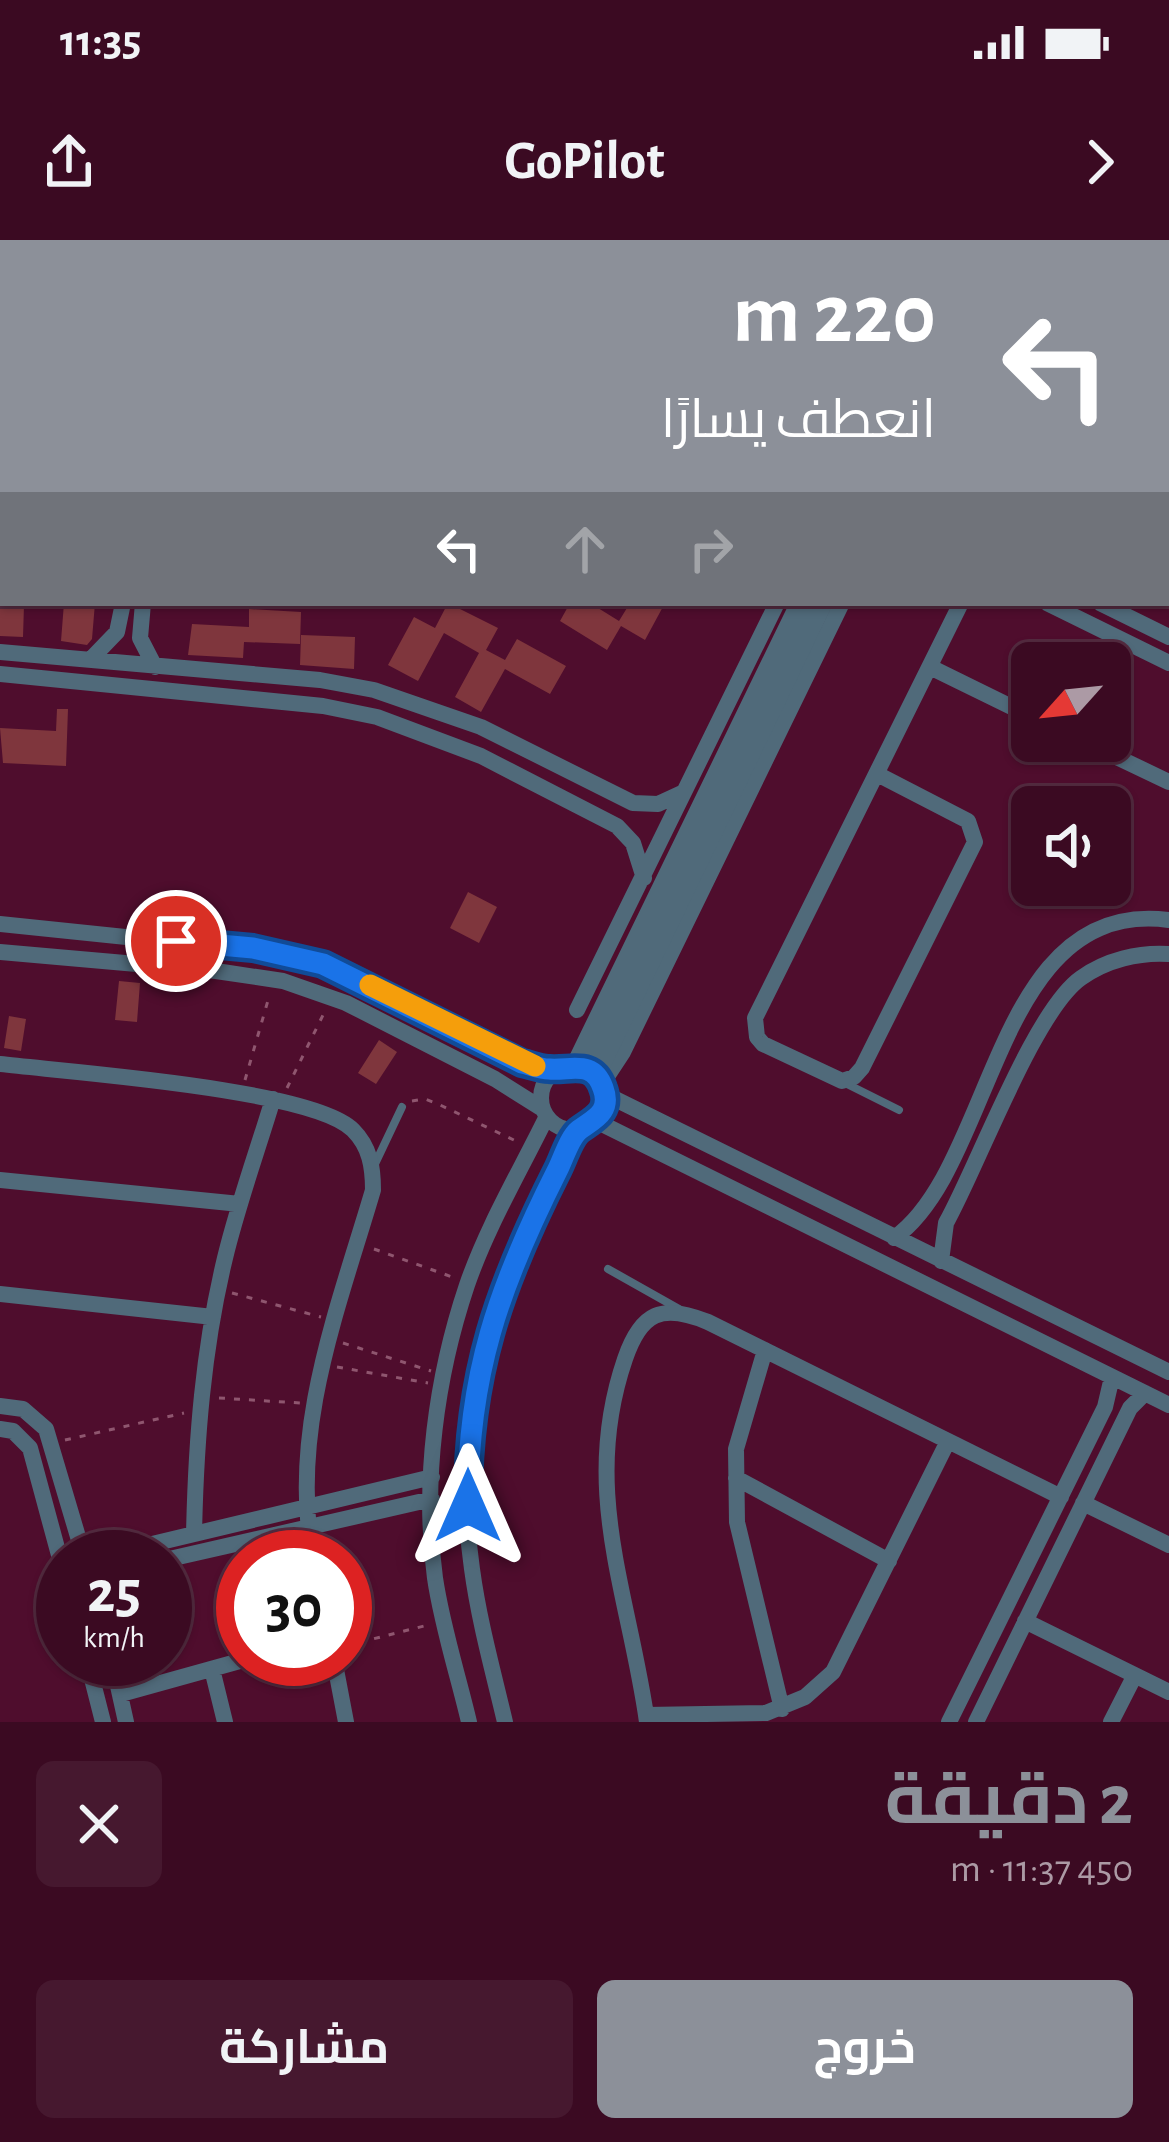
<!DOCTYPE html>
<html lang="ar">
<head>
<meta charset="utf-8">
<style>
	body { margin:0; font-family:"Alegreya Sans",Cairo,sans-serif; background:#46182f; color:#f1f3f6; direction:rtl; height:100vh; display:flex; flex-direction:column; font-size:45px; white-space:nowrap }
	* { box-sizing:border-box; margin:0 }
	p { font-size:39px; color:#ac9aa5 }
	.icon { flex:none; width:66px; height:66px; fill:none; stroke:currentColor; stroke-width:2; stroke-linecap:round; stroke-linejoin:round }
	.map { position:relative; height:1482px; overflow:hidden; direction:ltr }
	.panel { display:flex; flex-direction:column; background:#3b0a22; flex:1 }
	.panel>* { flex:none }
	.hud { position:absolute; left:0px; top:0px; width:1170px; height:366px; box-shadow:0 3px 9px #0004,0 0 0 3px #542b40; direction:rtl; background:#8c9099; color:#fff; overflow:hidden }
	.needle { width:78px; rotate:243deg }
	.tools { position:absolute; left:1011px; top:402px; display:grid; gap:24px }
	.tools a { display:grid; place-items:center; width:120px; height:120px; border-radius:18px; background:#3b0a22; box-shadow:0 3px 9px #0004,0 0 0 3px #542b40; font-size:60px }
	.speed { position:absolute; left:36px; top:1290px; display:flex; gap:24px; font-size:60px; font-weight:700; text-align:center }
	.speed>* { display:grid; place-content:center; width:156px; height:156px; border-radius:50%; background:#3b0a22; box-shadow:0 3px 9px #0004,0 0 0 3px #542b40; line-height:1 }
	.speed small { font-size:30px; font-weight:400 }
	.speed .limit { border:18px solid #d22; background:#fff; color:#111 }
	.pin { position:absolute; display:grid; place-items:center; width:102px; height:102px; color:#fff; margin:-51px; border:6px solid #fff; border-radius:50%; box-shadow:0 3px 12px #0007 }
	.me { position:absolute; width:132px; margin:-66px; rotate:0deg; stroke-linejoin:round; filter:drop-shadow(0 0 9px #0008) }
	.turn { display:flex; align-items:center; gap:42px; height:252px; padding:0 36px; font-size:54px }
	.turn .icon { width:156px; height:156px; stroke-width:2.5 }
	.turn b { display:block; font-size:84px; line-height:102px }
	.lanes { display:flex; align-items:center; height:114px; padding:0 36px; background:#0003; justify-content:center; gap:60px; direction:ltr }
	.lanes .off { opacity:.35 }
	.round { display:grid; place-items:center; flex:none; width:126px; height:126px; border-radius:18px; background:#46182f }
	.headline { display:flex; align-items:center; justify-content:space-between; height:204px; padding:0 36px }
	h1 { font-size:72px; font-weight:700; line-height:90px; color:#8c9099 }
	.action { display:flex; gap:24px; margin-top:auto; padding:24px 36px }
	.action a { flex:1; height:138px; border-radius:18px; background:#8c9099; color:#fff; font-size:48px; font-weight:700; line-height:138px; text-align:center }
	.action a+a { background:#46182f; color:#f1f3f6 }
	.status { display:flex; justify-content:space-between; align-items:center; height:84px; padding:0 60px; background:#3b0a22; direction:ltr }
	.status svg { height:33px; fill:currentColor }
	header { display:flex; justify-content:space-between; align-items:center; height:156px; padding:0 36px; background:#3b0a22; font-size:54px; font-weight:700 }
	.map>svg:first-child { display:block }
	.building { fill:#7f363d }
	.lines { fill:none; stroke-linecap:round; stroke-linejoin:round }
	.path { stroke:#8f566f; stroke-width:3; stroke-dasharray:6 9; stroke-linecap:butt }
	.service { stroke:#506a7a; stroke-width:8 }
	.minor { stroke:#506a7a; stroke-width:16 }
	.tertiary { stroke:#506a7a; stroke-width:21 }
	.route-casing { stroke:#114b97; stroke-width:30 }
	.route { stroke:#1a73e8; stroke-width:21 }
	.slow { stroke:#f59e0b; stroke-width:21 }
</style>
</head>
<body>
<div class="status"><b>11:35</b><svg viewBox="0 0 49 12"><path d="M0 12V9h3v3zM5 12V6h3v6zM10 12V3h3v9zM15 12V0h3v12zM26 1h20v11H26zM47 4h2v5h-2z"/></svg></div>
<header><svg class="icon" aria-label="forward" viewBox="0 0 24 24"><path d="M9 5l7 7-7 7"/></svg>GoPilot<svg class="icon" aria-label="share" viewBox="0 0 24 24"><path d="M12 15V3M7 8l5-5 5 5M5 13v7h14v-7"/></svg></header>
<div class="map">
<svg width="1169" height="1482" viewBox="0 0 1169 1482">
	<rect width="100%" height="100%" fill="#4f0d2d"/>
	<path class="building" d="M64 363H95L92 399 87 405 61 401Z
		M448 363 498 388 486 410 505 420 517 399 566 426 550 454 505 429 481 472 455 457 479 413 444 393 418 441 388 425 414 377 435 388Z
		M570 363H590L619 381 630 363H665L645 400 621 386 607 410 560 381Z
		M0 364 24 365 23 397 0 396Z
		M249 369 301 372 300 404 244 402 243 418 188 415 192 384 249 387Z
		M301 395 355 397 354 429 300 425Z
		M57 469H68L66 526 3 523 0 488 56 491Z
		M468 652 497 667 479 703 450 688Z
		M119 741 140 743 137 782 115 780Z
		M9 776 26 779 21 811 4 808Z
		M379 800 397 812 376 844 358 833Z"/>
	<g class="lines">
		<path class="path" d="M245 840 269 757
			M287 848 325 771
			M412 861 425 859 438 864 518 902
			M374 1009 455 1038
			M232 1053 321 1077
			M343 1103 431 1131
			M337 1127 428 1143
			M219 1158 300 1163
			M65 1200 184 1173
			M345 1406 432 1384"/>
		<path class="service" d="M843 842 899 870
			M374 926 402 867
			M608 1029 679 1069"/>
		<path class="minor" d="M748 0 753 3
			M780 0 786 3
			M830 0 835 3
			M199 3 201 0
			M221 3 222 0
			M401 3 403 0
			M423 3 425 0
			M952 3 953 0
			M1018 3 1019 0
			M1135 3 1137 0
			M0 166H3
			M0 186H3
			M1167 216 1169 212
			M1167 256 1169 251
			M143 363 140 398 155 427
			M1047 363 1169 423
			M1100 363 1169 397
			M0 412 320 440 374 450 481 487 633 563 658 564 684 552
			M90 420 117 392 123 363
			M930 427 1032 477
			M0 434 323 466 377 477 481 516 617 586 633 603 644 638
			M1083 501 1169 542
			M877 534 968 581 975 602 862 828 854 837 842 841 763 804 757 797 755 778 961 363
			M0 684 289 714 357 738 522 823 555 830
			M0 712 216 731 283 741 346 763 495 839 541 868
			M577 770 777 363
			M0 824C67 832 313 849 353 890 370 907 373 927 373 950 338 1069 289 1191 313 1317
			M541 858a32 32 0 1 1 64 0a32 32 0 1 1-64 0Z
			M602 844 623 812 842 363
			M605 854 1169 1132
			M596 881 1169 1165
			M0 940 240 964
			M894 998C996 926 993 657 1169 680
			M941 1021 946 983C978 926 1034 771 1081 738 1106 720 1139 712 1169 714
			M0 1054 213 1077
			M765 1110 736 1209 737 1282 782 1469
			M0 1166 23 1169 46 1189 84 1317
			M0 1189 13 1191 30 1208 63 1330
			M736 1238 889 1321
			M1083 1263 1169 1305
			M194 1294C196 1201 203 1109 225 1018 238 964 257 912 273 859
			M98 1317 432 1237
			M165 1320 432 1259
			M1025 1381 1169 1452
			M87 1419 103 1482
			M112 1419 126 1482
			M334 1419 346 1482
			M212 1429 225 1482
			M121 1454 247 1419
			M646 1475 766 1473 805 1457 833 1432 948 1201
			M469 1482C458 1435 442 1386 435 1338 422 1242 436 1137 467 1045 487 987 519 933 546 878
			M505 1482C493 1431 479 1381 472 1329 448 1161 503 1036 578 891
			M647 1482C629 1353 580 1250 625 1119 641 1072 662 1063 708 1082L1061 1257
			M949 1482 1105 1167 1112 1137
			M976 1482 1130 1168 1145 1153
			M1111 1482 1135 1435"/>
		<path class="tertiary" d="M976 3 978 0
			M997 3 999 0
			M576 826 801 363
			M595 835 822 363"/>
	</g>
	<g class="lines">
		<g class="route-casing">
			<path id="route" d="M176 701 253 708 323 724 522 823C531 825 540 829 549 829 571 831 593 819 603 848 612 872 594 879 579 890 569 898 563 920 557 931 499 1046 467 1136 468 1266"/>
		</g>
		<use href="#route" class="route"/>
		<path class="slow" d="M370 745 535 826"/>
	</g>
</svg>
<div class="tools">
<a><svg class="needle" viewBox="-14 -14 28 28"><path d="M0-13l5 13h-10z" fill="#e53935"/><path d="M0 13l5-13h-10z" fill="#ac9aa5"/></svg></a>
<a><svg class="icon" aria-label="sound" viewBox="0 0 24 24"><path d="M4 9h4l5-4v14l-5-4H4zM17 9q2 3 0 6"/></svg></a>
</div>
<div class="speed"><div>25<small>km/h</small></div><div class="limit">30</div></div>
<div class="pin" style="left:176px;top:701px;background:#d93025"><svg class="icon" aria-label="arrive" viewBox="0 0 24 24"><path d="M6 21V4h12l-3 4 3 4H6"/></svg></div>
<svg class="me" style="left:468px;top:1266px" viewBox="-20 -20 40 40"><path d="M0-17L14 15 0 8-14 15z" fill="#1a73e8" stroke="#fff" stroke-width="4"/></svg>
<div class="hud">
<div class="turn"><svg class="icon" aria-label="left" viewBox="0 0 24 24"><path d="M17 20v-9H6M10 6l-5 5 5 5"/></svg><div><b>220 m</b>انعطف يسارًا</div></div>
<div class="lanes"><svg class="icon" aria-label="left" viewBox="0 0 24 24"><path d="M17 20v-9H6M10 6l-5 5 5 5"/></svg><svg class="icon off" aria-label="ahead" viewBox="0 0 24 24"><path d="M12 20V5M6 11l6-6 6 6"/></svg><svg class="icon off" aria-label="right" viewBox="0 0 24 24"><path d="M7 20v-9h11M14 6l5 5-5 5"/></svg></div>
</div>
</div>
<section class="panel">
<div class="headline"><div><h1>2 دقيقة</h1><p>450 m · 11:37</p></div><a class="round"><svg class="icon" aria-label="close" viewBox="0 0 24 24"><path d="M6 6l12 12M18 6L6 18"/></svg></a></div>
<div class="action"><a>خروج</a><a>مشاركة</a></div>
</section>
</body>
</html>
